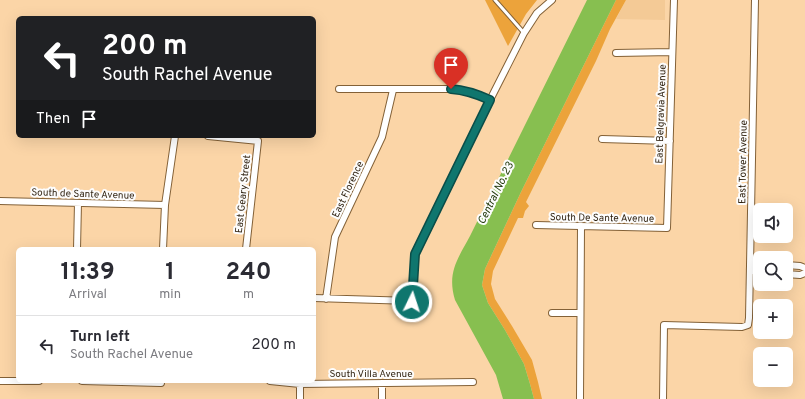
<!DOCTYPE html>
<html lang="en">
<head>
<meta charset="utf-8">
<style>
	body { margin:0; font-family:Overpass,sans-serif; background:#f2f2f3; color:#2b2b33; height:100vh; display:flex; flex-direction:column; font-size:15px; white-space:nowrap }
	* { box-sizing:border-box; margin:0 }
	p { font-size:13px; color:#7c7c81 }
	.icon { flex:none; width:22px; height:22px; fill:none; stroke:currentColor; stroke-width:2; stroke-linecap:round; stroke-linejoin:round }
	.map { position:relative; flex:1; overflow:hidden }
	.panel { position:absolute; left:16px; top:247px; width:300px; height:136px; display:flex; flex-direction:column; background:#fff; border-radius:6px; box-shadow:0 4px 16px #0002 }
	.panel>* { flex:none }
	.top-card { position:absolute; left:16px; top:16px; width:300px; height:122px; border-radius:6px; box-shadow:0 4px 16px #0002; background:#202124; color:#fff; overflow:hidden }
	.tools { position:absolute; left:753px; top:203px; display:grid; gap:8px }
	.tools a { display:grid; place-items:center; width:40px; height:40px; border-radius:6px; background:#fff; box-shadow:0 4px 16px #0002; font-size:20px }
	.pin { position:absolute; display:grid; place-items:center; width:34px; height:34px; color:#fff; margin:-41px -17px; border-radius:50% 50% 50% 0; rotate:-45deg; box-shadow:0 0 4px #0007 }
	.pin .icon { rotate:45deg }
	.me { position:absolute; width:44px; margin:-22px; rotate:4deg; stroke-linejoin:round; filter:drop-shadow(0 0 3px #0008) }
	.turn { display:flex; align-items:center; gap:14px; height:84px; padding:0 20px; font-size:18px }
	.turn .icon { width:52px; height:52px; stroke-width:2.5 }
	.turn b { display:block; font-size:28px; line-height:34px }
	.then { display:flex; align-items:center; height:38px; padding:0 20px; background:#0003; gap:8px; font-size:15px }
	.eta { display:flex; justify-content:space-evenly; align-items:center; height:68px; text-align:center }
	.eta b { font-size:24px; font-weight:700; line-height:28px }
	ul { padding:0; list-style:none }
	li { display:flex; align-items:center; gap:12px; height:60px; padding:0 20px; border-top:1px solid #e1e1e2 }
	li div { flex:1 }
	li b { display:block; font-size:15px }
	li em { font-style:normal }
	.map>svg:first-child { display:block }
	.built { fill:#f4ca96 }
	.green { fill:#eca33b }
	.water { fill:#87bf50 }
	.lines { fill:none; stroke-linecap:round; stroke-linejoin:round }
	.lane-casing { stroke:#836137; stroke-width:5 }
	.street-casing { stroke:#836137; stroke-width:8 }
	.lane { stroke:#fff; stroke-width:3 }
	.street { stroke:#fff; stroke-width:6 }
	.route-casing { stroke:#0a4d48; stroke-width:10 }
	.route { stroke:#0f766e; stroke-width:7 }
	.labels { text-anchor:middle; stroke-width:4; stroke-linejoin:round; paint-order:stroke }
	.street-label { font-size:10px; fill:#2d1f0d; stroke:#fdfdfd }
	.water-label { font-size:11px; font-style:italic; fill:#253b0e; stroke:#fdfdfd }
</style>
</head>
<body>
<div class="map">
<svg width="805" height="399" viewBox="0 0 805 399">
	<rect width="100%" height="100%" fill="#fbd5a7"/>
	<path class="built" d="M626 0H665V20L616 19Z"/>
	<path class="green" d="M485 0H537L526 14 508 46Z
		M616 0H626L610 29 596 61 526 202 529 206 525 211 523 218H518L493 271 491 284 495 299 512 326 532 360 538 382 542 399H534L530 384 524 364 505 330 488 303 482 285 485 269 521 192Z"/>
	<path class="water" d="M587 0H616L521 192 485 269 482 285 488 303 505 330 524 364 530 384 534 399H503L496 375 455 300C447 273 457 260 470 236Z"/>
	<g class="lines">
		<g class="lane-casing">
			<path id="lane" d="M495 0 524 33"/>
		</g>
		<g class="street-casing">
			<path id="street" d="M616 53 672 52
				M339 89H451C465 90 477 94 490 100
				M208 136 258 141 246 249
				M602 139 670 141
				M0 201 165 205
				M536 225 667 228 674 0
				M77 249 78 203
				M163 249 165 205 175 136
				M786 265 800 266 805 268
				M750 269 760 274
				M750 269 760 265
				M786 274 800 275 805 273
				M314 298 412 301 415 255 490 100 524 33 537 13 552 0
				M326 299 335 237 382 137 393 90
				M552 313H580
				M0 381H39
				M82 381 161 383V381
				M270 381 300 384 473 382
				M300 384V399
				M382 399V383
				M580 399 581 226
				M663 399 664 325 742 327 748 325 749 318 755 0"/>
		</g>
		<use href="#lane" class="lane"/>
		<use href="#street" class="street"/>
	</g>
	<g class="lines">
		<g class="route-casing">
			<path id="route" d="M412 302 415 254 490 100C477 94 465 90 451 89"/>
		</g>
		<use href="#route" class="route"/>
	</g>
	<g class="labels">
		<g class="street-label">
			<text transform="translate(660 114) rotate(-88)" y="4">East Belgravia Avenue</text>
			<text transform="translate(742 162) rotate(-89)" y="4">East Tower Avenue</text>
			<text transform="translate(347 189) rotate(-65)" y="4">East Florence</text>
			<text transform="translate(83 193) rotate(2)" y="4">South de Sante Avenue</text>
			<text transform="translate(242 194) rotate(-84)" y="4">East Geary Street</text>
			<text transform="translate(602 217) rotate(1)" y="4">South De Sante Avenue</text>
			<text x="371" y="377">South Villa Avenue</text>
		</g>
		<g class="water-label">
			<text transform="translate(495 193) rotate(-64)" y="4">Central No. 23</text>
		</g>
	</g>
</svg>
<div class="tools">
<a><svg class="icon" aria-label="sound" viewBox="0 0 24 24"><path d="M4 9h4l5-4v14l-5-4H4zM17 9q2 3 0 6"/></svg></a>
<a><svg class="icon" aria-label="search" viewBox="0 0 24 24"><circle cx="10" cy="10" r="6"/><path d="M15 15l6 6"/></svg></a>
<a>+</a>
<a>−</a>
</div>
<div class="pin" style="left:451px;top:89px;background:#d93025"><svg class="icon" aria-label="arrive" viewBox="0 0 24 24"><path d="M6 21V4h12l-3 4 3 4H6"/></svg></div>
<svg class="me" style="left:412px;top:302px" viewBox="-20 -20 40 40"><circle r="17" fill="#0f766e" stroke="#fff" stroke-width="3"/><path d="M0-11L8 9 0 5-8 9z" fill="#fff"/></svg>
<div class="top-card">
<div class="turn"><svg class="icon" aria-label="left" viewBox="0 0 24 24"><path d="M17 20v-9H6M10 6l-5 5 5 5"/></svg><div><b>200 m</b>South Rachel Avenue</div></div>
<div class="then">Then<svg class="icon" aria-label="arrive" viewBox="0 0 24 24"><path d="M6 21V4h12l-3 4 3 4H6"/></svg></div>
</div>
<section class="panel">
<div class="eta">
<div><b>11:39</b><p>Arrival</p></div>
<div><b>1</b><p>min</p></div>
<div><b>240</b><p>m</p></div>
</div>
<ul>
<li><svg class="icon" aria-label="left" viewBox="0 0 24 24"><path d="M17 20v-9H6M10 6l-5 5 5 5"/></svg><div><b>Turn left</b><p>South Rachel Avenue</p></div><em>200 m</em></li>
</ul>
</section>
</div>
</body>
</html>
